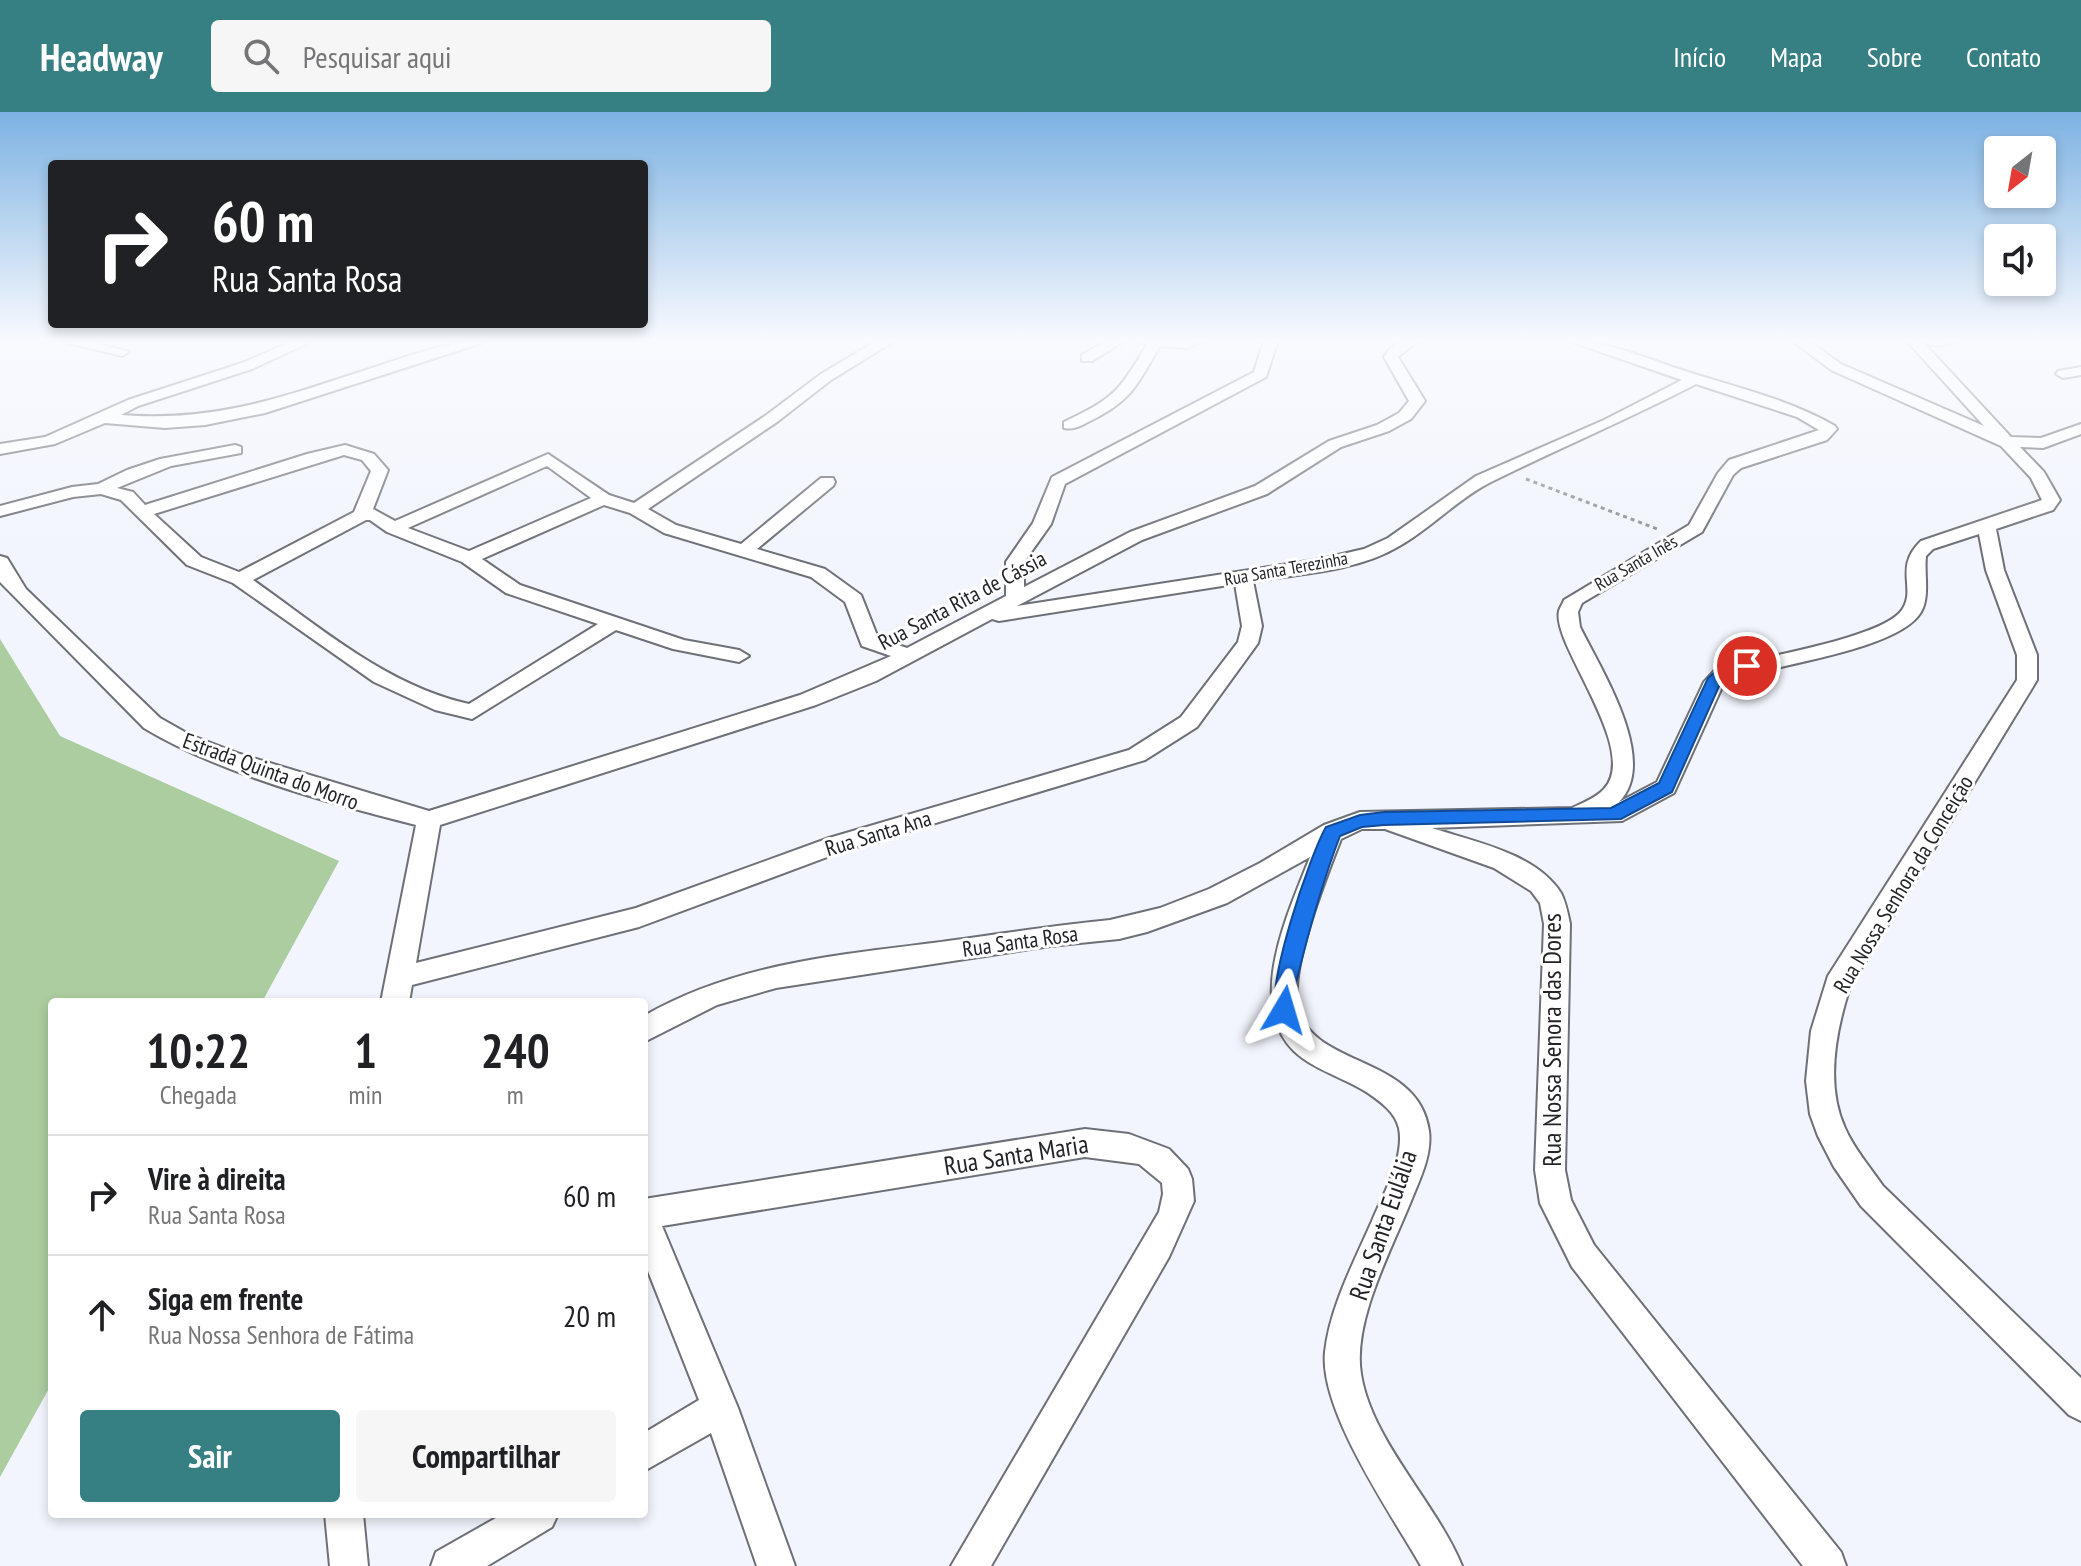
<!DOCTYPE html>
<html lang="pt">
<head>
<meta charset="utf-8">
<style>
	body { margin:0; font-family:"PT Sans Narrow",sans-serif; background:#f6f6f6; color:#202124; height:100vh; display:flex; flex-direction:column; font-size:30px; white-space:nowrap }
	* { box-sizing:border-box; margin:0 }
	p { font-size:26px; color:#757577 }
	.icon { flex:none; width:44px; height:44px; fill:none; stroke:currentColor; stroke-width:2; stroke-linecap:round; stroke-linejoin:round }
	.map { position:relative; flex:1; overflow:hidden }
	.side { position:absolute; left:48px; top:886px; width:600px; height:520px; display:flex; flex-direction:column; background:#fff; border-radius:8px; box-shadow:0 4px 12px #0003 }
	.side>* { flex:none }
	.guide { position:absolute; left:48px; top:48px; width:600px; height:168px; border-radius:8px; box-shadow:0 4px 12px #0003; background:#202124; color:#fff; overflow:hidden }
	.needle { width:52px; rotate:211deg }
	.controls { position:absolute; left:1984px; top:24px; display:grid; gap:16px }
	.controls a { display:grid; place-items:center; width:72px; height:72px; border-radius:8px; background:#fff; box-shadow:0 4px 12px #0003; font-size:40px }
	.pin { position:absolute; display:grid; place-items:center; width:68px; height:68px; color:#fff; margin:-34px; border:4px solid #fff; border-radius:50%; box-shadow:0 2px 8px #0007 }
	.me { position:absolute; width:88px; margin:-44px; rotate:7deg; stroke-linejoin:round; filter:drop-shadow(0 0 6px #0008) }
	.turn { display:flex; align-items:center; gap:28px; height:168px; padding:0 32px; font-size:36px }
	.turn .icon { width:104px; height:104px; stroke-width:2.5 }
	.turn b { display:block; font-size:56px; line-height:68px }
	.eta { display:flex; justify-content:space-evenly; align-items:center; height:136px; text-align:center }
	.eta b { font-size:48px; font-weight:700; line-height:56px }
	.primary-button { display:flex; gap:16px; margin-top:auto; padding:16px 32px }
	.primary-button a { flex:1; height:92px; border-radius:8px; background:#367f83; color:#fff; font-size:32px; font-weight:700; line-height:92px; text-align:center }
	.primary-button a+a { background:#f6f6f6; color:#202124 }
	ul { padding:0; list-style:none }
	li { display:flex; align-items:center; gap:24px; height:120px; padding:0 32px; border-top:2px solid #e0e0e0 }
	li div { flex:1 }
	li b { display:block; font-size:30px }
	li em { font-style:normal }
	header { display:flex; align-items:center; gap:48px; box-sizing:border-box; height:112px; padding:0 40px; background:#367f83; color:#fff }
	header strong { font-size:38px }
	nav { display:flex; gap:44px; margin-inline-start:auto; font-size:28px }
	.search { width:560px; height:72px; background:#f6f6f6; display:flex; align-items:center; gap:20px; box-sizing:border-box; padding:0 28px; border-radius:8px; color:#757577; font-size:30px }
	.map>svg:first-child { display:block }
	.green { fill:#accda0 }
	.lines { fill:none; stroke-linecap:round; stroke-linejoin:round }
	.minor-casing { stroke:#6e7077; stroke-width:4 }
	.path { stroke:#8e9095; stroke-width:3; stroke-dasharray:4 4; stroke-linecap:butt }
	.minor { fill:#fff; fill-rule:evenodd }
	.route { fill:#1a73e8; stroke:#114b97; stroke-width:2 }
	.labels { text-anchor:middle; stroke-width:6; stroke-linejoin:round; paint-order:stroke }
	.far-street-label { font-size:18px; fill:#232427; stroke:#fff }
	.street-label { font-size:22px; fill:#232427; stroke:#fff }
	.near-street-label { font-size:26px; fill:#232427; stroke:#fff }
</style>
</head>
<body>
<header>
<strong>Headway</strong>
<div class="search"><svg class="icon" aria-label="search" viewBox="0 0 24 24"><circle cx="10" cy="10" r="6"/><path d="M15 15l6 6"/></svg>Pesquisar aqui</div>
<nav><a>Início</a><a>Mapa</a><a>Sobre</a><a>Contato</a></nav>
</header>
<div class="map">
<svg width="2081" height="1454" viewBox="0 0 2081 1454">
	<rect width="100%" height="100%" fill="#f2f5fd"/>
	<path class="green" d="M0 527 60 624 339 749 262 890H52V1271L0 1365Z"/>
	<g class="lines">
		<g class="minor-casing">
			<path id="minor" d="M56 228H85L129 240 122 244Z
				M295 228H315L252 257 138 294 121 303C215 310 280 286 366 258 406 245 449 228 491 228L265 301 205 313 165 316 105 311 55 332 0 342V332L45 325 128 288 242 251Z
				M878 228H896L831 268 777 310 648 397 676 413 741 432 821 366H833L835 370 833 374 757 437 825 457 861 483 878 526 907 536 1006 484V450L1033 411 1052 365 1254 260 1264 228H1278L1266 265 1065 372 1051 412 1024 450V475L1130 420 1255 374 1329 329 1377 313 1399 301 1409 289 1384 245C1393 230 1401 228 1419 228L1398 245 1425 289 1411 307 1389 319 1341 335 1267 382 1142 428 1017 494 1321 447 1364 437 1388 426 1476 364 1604 308 1682 268 1566 228C1606 228 1647 247 1685 259 1734 275 1789 287 1835 314L1837 317 1827 328 1741 356 1733 363 1702 420 1582 491 1578 500 1580 515C1600 556 1660 649 1619 690L1657 670 1704 570 1715 558C1753 546 1882 527 1902 498 1917 476 1893 456 1921 429L2042 388 2031 366 2001 334 1831 258 1791 228H1808L1841 252 1984 314 1906 228H1921L2011 325 2041 326 2081 312V322L2043 336 2020 335 2044 360 2060 388 2053 398 1996 417 2004 458 2037 543V568L1850 875C1836 918 1825 973 1845 1016 1854 1037 1870 1055 1883 1074L2081 1266V1309L2069 1303 1861 1094 1834 1055 1818 1024 1810 1002 1806 969 1811 919 1828 864 2017 568V543L1986 458 1979 422 1933 437 1926 444C1924 461 1930 485 1921 500 1899 538 1773 553 1729 568L1723 573 1674 681 1622 709 1432 716C1475 730 1535 741 1561 781 1566 791 1568 802 1570 812L1565 1058 1571 1088 1594 1133 1841 1440 1846 1454H1803L1572 1155 1540 1091 1535 1058 1544 812 1540 791 1531 779 1494 756 1385 717H1362L1341 727C1326 766 1289 857 1298 896 1312 956 1419 943 1429 1019 1432 1041 1421 1065 1413 1084 1394 1133 1352 1208 1361 1262 1371 1328 1437 1392 1462 1454H1421C1392 1403 1319 1299 1325 1240 1330 1195 1354 1150 1372 1109 1383 1082 1405 1046 1399 1016 1395 1000 1381 990 1368 981 1345 966 1314 958 1294 939 1245 891 1289 799 1310 745L1227 791 1147 820 1119 827 1050 834 776 876 717 893 644 930V904C732 853 834 843 933 831 992 823 1051 814 1110 808L1160 796 1209 777 1260 751 1324 713 1360 700 1572 696C1582 691 1596 686 1604 677 1641 638 1551 532 1559 499 1560 495 1563 492 1564 488L1689 413 1718 361 1729 348 1819 318 1797 305 1696 272C1629 307 1559 336 1491 370 1459 386 1432 415 1401 433 1359 459 1301 462 1253 469L1262 514 1258 531 1197 615 1145 648 846 738 639 815 412 873 409 890H381L416 713C329 691 221 662 144 616L0 470V444L7 446 26 477 160 606 190 623 240 642 429 699 800 583 891 544 862 534 845 490 811 465 664 421 630 401 604 393 482 447 520 473 684 528 739 538 749 544 739 550 673 537 616 518 472 607 435 598 374 570 233 471 187 453 121 388 101 382 73 385 0 404V394L72 375 98 372 127 358 160 347 235 333 241 335V341L171 354 117 376 133 380 145 393 307 342 345 333 374 342 388 358 373 397 395 409 548 342 609 383 634 391 765 304 821 262ZM344 343 362 348 371 359 354 400 239 460 201 445 154 402ZM547 354 591 386 469 439 408 416ZM366 408H370L387 420 462 450 506 481 598 512 469 592C387 574 320 515 253 468ZM1235 472 1242 514 1238 530 1181 605 1129 638 829 726 636 796 416 851 440 713 816 593 876 569 992 507 999 509Z
				M1108 228H1126L1092 249H1082V243Z
				M1135 228H1205L1186 236 1160 234C1136 274 1132 289 1088 310 1080 314 1074 318 1064 316V310C1116 285 1117 281 1147 233Z
				M1923 228H1955C1948 235 1930 235 1923 228Z
				M2081 255V263L2063 266 2056 262 2058 259Z
				M1085 1017 1129 1022 1169 1037 1188 1057 1192 1067 1194 1089 1169 1145 991 1454H951L1159 1100 1163 1082 1162 1071 1139 1052 1085 1045 662 1114 738 1296 795 1454H757L711 1321 644 1359V1321L699 1288 644 1149V1087Z
				M325 1402H363L368 1454H330Z
				M503 1402H558L552 1415 487 1454H431L436 1440Z"/>
		</g>
		<path class="path" d="M1526 367 1660 418"/>
		<use href="#minor" class="minor"/>
	</g>
	<linearGradient id="sky" x2="0" y2="1"><stop stop-color="#7db2e2"/><stop offset="0.53" stop-color="#f9fafe"/><stop offset="1" stop-color="#f9fafe" stop-opacity="0"/></linearGradient>
	<rect width="2081" height="432" fill="url(#sky)"/>
	<path class="route" d="M1747 549 1753 551V557L1720 572 1672 680 1621 707 1384 713 1362 715 1340 724C1322 771 1309 818 1297 867 1293 879 1297 892 1292 904L1284 906 1277 904C1264 877 1310 743 1326 715L1360 703 1384 700 1611 696 1659 671 1708 566 1716 559Z"/>
	<g class="labels">
		<g class="far-street-label">
			<text transform="translate(1636 451) rotate(-30)" y="6">Rua Santa Inês</text>
			<text transform="translate(1286 457) rotate(-10)" y="6">Rua Santa Terezinha</text>
		</g>
		<g class="street-label">
			<text transform="translate(962 488) rotate(-28)" y="8">Rua Santa Rita de Cássia</text>
			<text transform="translate(271 659) rotate(20)" y="8">Estrada Quinta do Morro</text>
			<text transform="translate(878 721) rotate(-17)" y="8">Rua Santa Ana</text>
			<text transform="translate(1903 772) rotate(-59)" y="8">Rua Nossa Senhora da Conceição</text>
			<text transform="translate(1020 829) rotate(-8)" y="8">Rua Santa Rosa</text>
		</g>
		<g class="near-street-label">
			<text transform="translate(1552 928) rotate(-90)" y="9">Rua Nossa Senora das Dores</text>
			<text transform="translate(1016 1043) rotate(-9)" y="9">Rua Santa Maria</text>
			<text transform="translate(1383 1113) rotate(-71)" y="9">Rua Santa Eulália</text>
		</g>
	</g>
</svg>
<div class="controls">
<a><svg class="needle" viewBox="-14 -14 28 28"><path d="M0-13l5 13h-10z" fill="#e53935"/><path d="M0 13l5-13h-10z" fill="#757577"/></svg></a>
<a><svg class="icon" aria-label="sound" viewBox="0 0 24 24"><path d="M4 9h4l5-4v14l-5-4H4zM17 9q2 3 0 6"/></svg></a>
</div>
<div class="pin" style="left:1747px;top:554px;background:#d93025"><svg class="icon" aria-label="arrive" viewBox="0 0 24 24"><path d="M6 21V4h12l-3 4 3 4H6"/></svg></div>
<svg class="me" style="left:1284px;top:898px" viewBox="-20 -20 40 40"><path d="M0-17L14 15 0 8-14 15z" fill="#1a73e8" stroke="#fff" stroke-width="4"/></svg>
<div class="guide">
<div class="turn"><svg class="icon" aria-label="right" viewBox="0 0 24 24"><path d="M7 20v-9h11M14 6l5 5-5 5"/></svg><div><b>60 m</b>Rua Santa Rosa</div></div>
</div>
<section class="side">
<div class="eta">
<div><b>10:22</b><p>Chegada</p></div>
<div><b>1</b><p>min</p></div>
<div><b>240</b><p>m</p></div>
</div>
<ul>
<li><svg class="icon" aria-label="right" viewBox="0 0 24 24"><path d="M7 20v-9h11M14 6l5 5-5 5"/></svg><div><b>Vire à direita</b><p>Rua Santa Rosa</p></div><em>60 m</em></li>
<li><svg class="icon" aria-label="ahead" viewBox="0 0 24 24"><path d="M12 20V5M6 11l6-6 6 6"/></svg><div><b>Siga em frente</b><p>Rua Nossa Senhora de Fátima</p></div><em>20 m</em></li>
</ul>
<div class="primary-button"><a>Sair</a><a>Compartilhar</a></div>
</section>
</div>
</body>
</html>
